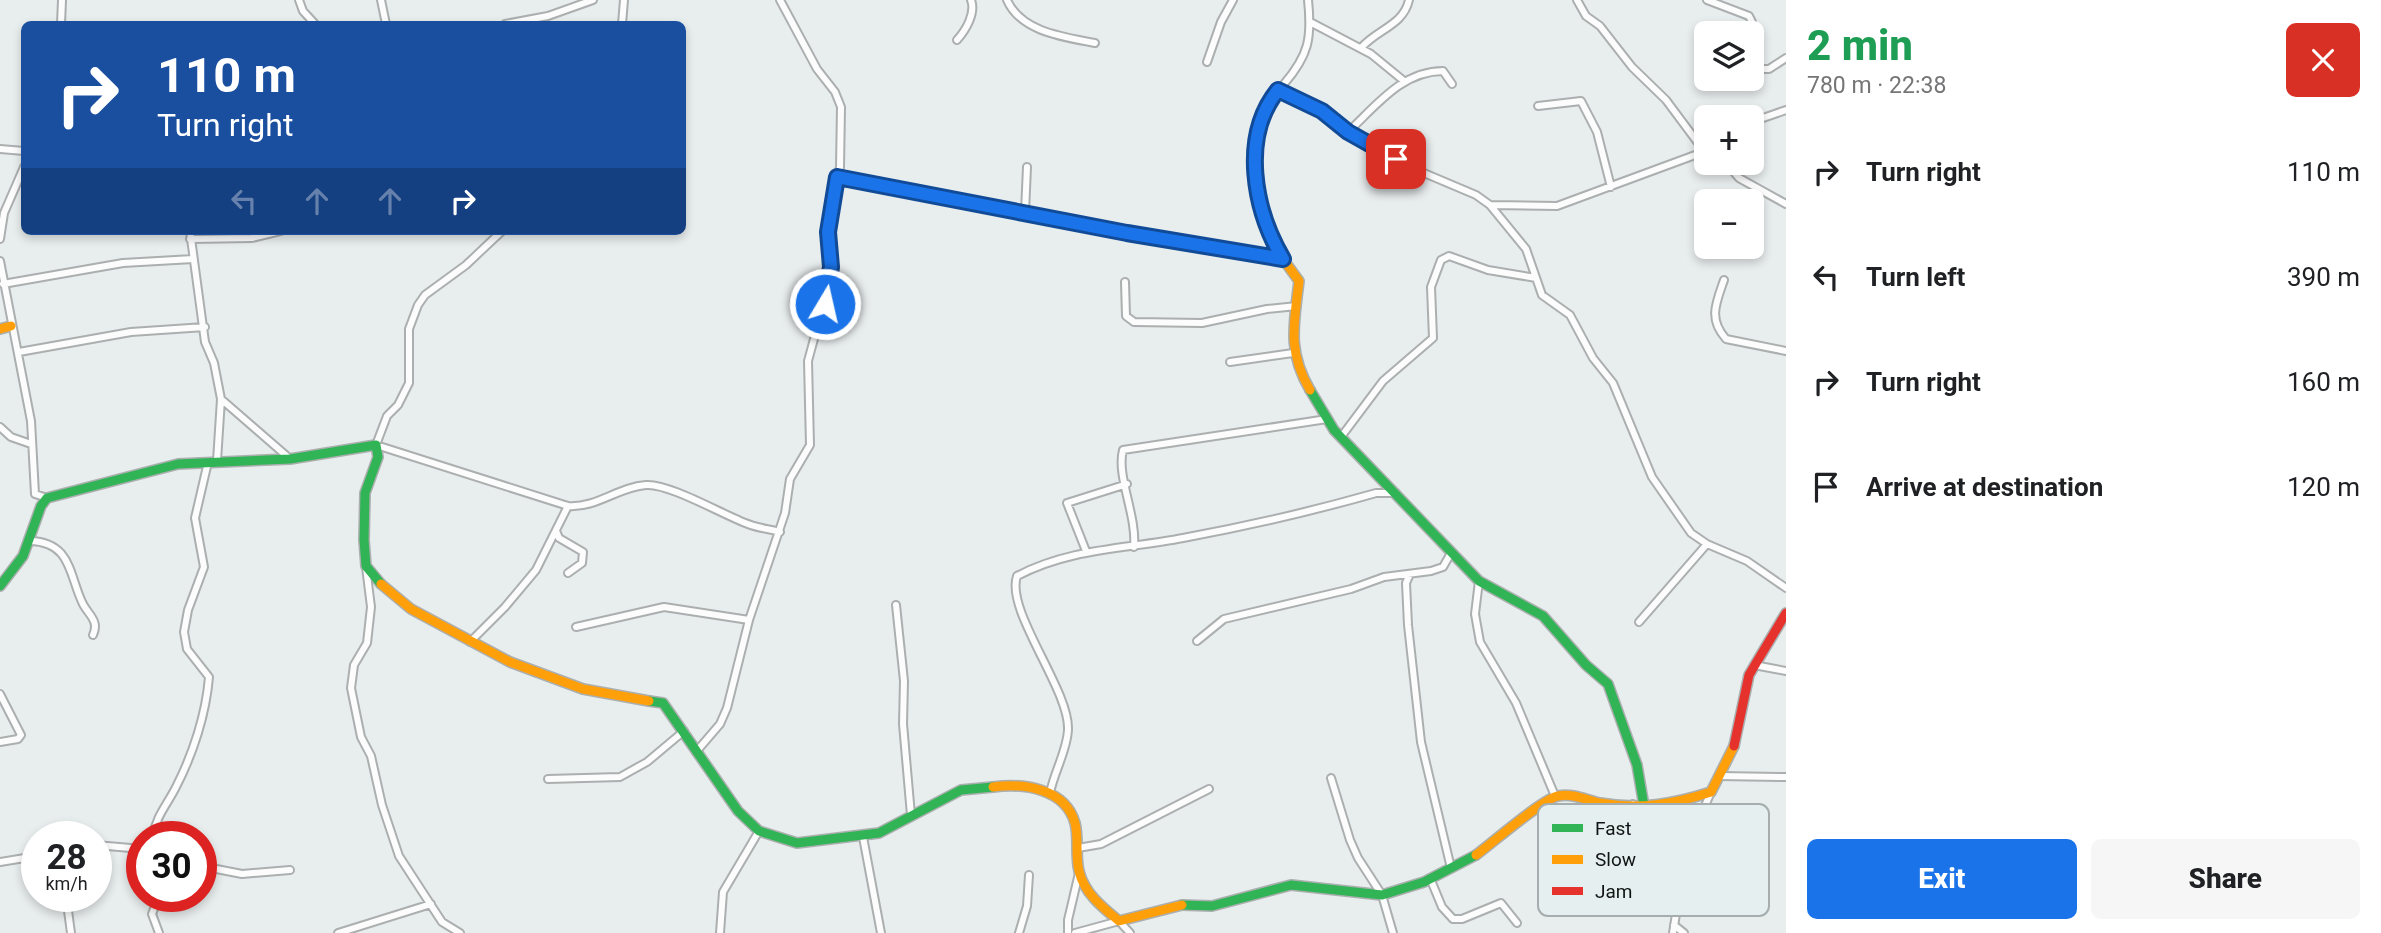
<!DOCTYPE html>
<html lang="en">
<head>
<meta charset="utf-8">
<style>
	body { margin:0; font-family:Roboto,sans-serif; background:#f6f6f6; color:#202124; height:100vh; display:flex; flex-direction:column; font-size:26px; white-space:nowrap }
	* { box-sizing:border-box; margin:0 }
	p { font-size:23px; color:#757577 }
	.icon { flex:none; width:38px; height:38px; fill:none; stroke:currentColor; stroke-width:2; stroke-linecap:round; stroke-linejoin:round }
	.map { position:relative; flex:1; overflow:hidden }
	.side { display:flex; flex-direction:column; background:#fff; width:595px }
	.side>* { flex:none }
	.guide { position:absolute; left:21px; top:21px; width:665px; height:214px; border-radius:10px; box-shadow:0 4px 10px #0003; background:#1a4fa0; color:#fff; overflow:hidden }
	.buttons { position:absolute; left:1694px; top:21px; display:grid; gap:14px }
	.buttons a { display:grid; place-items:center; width:70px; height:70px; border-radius:10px; background:#fff; box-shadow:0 4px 10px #0003; font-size:35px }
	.speed { position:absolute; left:21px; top:821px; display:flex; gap:14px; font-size:35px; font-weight:700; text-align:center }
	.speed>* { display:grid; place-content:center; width:91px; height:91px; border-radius:50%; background:#fff; box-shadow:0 4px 10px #0003; line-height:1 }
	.speed small { font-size:18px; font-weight:400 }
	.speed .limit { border:10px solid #d22; background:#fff; color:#111 }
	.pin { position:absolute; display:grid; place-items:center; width:60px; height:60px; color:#fff; margin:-30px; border-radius:14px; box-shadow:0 4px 10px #0006 }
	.me { position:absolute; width:77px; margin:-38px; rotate:9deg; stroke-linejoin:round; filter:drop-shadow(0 0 5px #0008) }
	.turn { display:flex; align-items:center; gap:24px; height:147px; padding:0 21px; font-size:32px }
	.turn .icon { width:91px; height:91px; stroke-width:2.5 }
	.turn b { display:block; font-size:49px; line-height:60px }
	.lanes { display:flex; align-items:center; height:66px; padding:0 21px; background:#0003; justify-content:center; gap:35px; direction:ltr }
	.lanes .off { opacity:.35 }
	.round { display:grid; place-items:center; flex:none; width:74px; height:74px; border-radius:10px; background:#f6f6f6 }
	.headline { display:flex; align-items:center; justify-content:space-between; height:119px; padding:0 21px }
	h1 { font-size:42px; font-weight:800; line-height:52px; color:#1e9e55 }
	.primary-button { display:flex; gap:14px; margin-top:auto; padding:14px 21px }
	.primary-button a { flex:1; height:80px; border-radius:10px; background:#1a73e8; color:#fff; font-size:28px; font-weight:800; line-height:80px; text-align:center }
	.primary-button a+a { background:#f6f6f6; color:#202124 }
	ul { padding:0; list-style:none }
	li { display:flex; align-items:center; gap:21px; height:105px; padding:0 21px }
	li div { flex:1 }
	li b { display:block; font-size:26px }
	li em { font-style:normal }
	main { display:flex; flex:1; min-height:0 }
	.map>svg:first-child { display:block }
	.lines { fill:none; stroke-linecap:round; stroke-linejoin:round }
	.street-casing { stroke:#acafaf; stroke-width:10 }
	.fast-casing { stroke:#acafaf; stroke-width:12 }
	.slow-casing { stroke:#acafaf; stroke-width:12 }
	.jam-casing { stroke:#acafaf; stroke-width:12 }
	.street { stroke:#fcfcfc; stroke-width:6 }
	.fast { stroke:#30b455; stroke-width:9 }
	.slow { stroke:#ff9f0a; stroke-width:9 }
	.jam { stroke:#e5322d; stroke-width:9 }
	.route-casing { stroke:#114b97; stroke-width:18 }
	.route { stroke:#1a73e8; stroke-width:12 }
	.key { fill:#e6efef; stroke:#a6adae; stroke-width:2 }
	.key-label { font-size:19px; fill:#111415 }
</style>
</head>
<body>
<main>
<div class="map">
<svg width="1786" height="933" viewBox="0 0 1786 933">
	<rect width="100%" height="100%" fill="#e8eded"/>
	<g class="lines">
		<g class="street-casing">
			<path id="street" d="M299 0 303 11 315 24
				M381 0 386 24
				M1007 0C1021 32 1064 37 1095 43
				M1577 0 1586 16 1600 26 1632 67 1666 100 1704 151
				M1707 0 1749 16 1752 22 1751 33
				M1310 22 1371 54 1404 81
				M61 24 62 0
				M505 24 548 16 593 0
				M622 24 624 0
				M957 40C966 30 976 13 971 0
				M1752 41 1759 69H1769L1786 58
				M1361 48C1377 29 1403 26 1409 0
				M1207 62 1221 22 1233 0
				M1278 90 1322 111 1348 132 1405 165 1476 195 1490 205 1526 249 1542 295 1570 315 1593 358 1613 383 1652 477 1691 533 1707 544 1747 561 1786 588
				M1538 106 1581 101 1597 132 1611 187
				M1763 118 1786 110
				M1348 132C1376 106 1402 71 1443 71L1452 84
				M0 149 24 151
				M1726 163 1739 178 1786 204
				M1490 205 1557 206 1706 151
				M1025 212 1027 167
				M190 231 205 342 214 363 221 399 217 461
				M502 231 466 265 425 295 418 305 409 329V383L398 405 387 416 376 445 568 506C597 508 618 487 646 485 669 483 725 516 748 524 758 528 769 529 780 532
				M0 239 4 213 24 167
				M190 239 252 238 281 231
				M1283 259C1260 221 1244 157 1262 114 1266 103 1276 93 1284 84 1309 55 1312 38 1308 0
				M0 261 31 421 35 494 47 498
				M1724 280C1716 303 1708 319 1726 339L1786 351
				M1125 282 1126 316 1134 322 1202 323 1267 309 1297 306
				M3 284 123 263 193 259
				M19 352 131 332 205 327
				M1230 362 1293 353
				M221 399 289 458
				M0 427 11 437 31 444
				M1341 437 1383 381 1433 338 1431 287 1441 260 1449 256 1488 270 1536 278
				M556 531 559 538 583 552 582 563 568 573
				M30 541C71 542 69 574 82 602 87 614 100 620 93 635
				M1134 547C1137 515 1116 476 1123 450L1327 419
				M1086 551 1067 503 1127 484
				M366 567 371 607 367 643 354 665 351 688 361 737 371 756 382 805 399 856 442 922 460 933
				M1410 574 1406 583 1408 625 1421 742 1451 868
				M1479 581 1475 614 1480 642 1516 703 1555 796
				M896 605 904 681 903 724 911 815
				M1639 622 1707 544
				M576 627 664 607 749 620
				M1197 641 1224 619 1351 589 1384 577 1431 571 1443 567 1451 553
				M470 642 505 607 536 570 568 506
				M1754 665 1786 671
				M0 694 21 735 18 739 0 742
				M696 752 720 724 727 708 749 620 785 513 790 479 810 445 808 361 830 280 828 232 833 192 840 167 841 107 835 92 817 69 780 0
				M1719 776 1786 777
				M1331 778 1350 840 1358 858 1382 895 1393 933
				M548 779 620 777 647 762 684 731
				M1050 793C1054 772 1067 751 1068 730 1070 690 1005 611 1017 576 1070 548 1126 549 1183 538 1248 526 1313 511 1376 493H1396
				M1633 804 1643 848 1653 858V878L1681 893
				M153 836C156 816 167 805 176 787 193 754 206 714 209 677L187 649 184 632 188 610 204 567 195 518 208 462
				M863 837 881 933
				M96 845 142 849
				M1078 848 1101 844 1209 789
				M0 862 37 856
				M201 866 242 874 290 870
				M1430 878 1442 907 1453 919H1462L1501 903 1517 923
				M66 896 71 933
				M1674 925 1684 933
				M159 933 152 914 159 896
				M338 933 431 904
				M720 933 723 892 759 831
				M1019 933 1027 906 1029 875
				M1068 933V920L1079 873
				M1075 933 1119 921 1130 933
				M1673 933 1678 901 1688 876 1687 847 1711 792"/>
		</g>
		<g class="fast-casing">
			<path id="fast" d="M1310 390 1334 430 1479 581 1543 616 1586 665 1608 684 1637 765 1644 806
				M0 586 23 556 41 506 47 498 178 464 290 459 376 445 378 457 365 493 364 540 366 566 381 584
				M649 701 663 703 738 811 759 831 797 843 879 833 961 790 993 787
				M1182 905 1212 906 1291 885 1382 895 1424 882 1476 855"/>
		</g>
		<g class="slow-casing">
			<path id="slow" d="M837 177 1127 234 1283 259 1299 281C1294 324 1287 351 1310 390
				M0 329 11 326
				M381 584 411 609 510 662 583 689 649 701
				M993 787C1023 783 1065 788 1075 823 1079 838 1075 856 1079 871 1084 893 1103 908 1119 921L1182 905
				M1476 855C1491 844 1544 798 1558 796 1573 793 1586 800 1600 803 1639 810 1674 804 1711 792L1734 746"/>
		</g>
		<g class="jam-casing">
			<path id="jam" d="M1734 746 1749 675 1786 613"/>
		</g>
		<use href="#street" class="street"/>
		<use href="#fast" class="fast"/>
		<use href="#slow" class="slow"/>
		<use href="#jam" class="jam"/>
	</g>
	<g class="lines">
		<g class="route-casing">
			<path id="route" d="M825 304 831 267 828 232 837 177 1127 233 1283 259C1254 210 1240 137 1278 90L1322 111 1348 132 1396 159"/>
		</g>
		<use href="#route" class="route"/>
	</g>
	<rect x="1538" y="804" width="231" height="112" rx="10" class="key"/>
	<rect x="1552" y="824" width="31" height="8" fill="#30b455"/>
	<rect x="1552" y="855" width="31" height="9" fill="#ff9f0a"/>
	<rect x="1552" y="887" width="31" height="8" fill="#e5322d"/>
	<g class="key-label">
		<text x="1595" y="835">Fast</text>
		<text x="1595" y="866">Slow</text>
		<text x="1595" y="898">Jam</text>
	</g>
</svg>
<div class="buttons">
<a><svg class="icon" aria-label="layers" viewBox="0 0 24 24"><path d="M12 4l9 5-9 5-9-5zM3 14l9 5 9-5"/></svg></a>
<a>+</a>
<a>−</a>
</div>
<div class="speed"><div>28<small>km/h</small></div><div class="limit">30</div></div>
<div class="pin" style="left:1396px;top:159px;background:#d93025"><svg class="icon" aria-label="arrive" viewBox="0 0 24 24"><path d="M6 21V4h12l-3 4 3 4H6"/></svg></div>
<svg class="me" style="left:825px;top:304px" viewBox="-20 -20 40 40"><circle r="17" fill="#1a73e8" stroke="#fff" stroke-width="3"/><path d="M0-11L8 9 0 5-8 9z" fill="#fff"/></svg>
<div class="guide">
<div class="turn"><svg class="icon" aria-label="right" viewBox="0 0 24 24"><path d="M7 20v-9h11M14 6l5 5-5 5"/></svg><div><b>110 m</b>Turn right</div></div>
<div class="lanes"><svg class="icon off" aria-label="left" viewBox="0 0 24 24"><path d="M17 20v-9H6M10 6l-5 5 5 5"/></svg><svg class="icon off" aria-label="ahead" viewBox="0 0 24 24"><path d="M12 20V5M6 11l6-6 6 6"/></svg><svg class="icon off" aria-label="ahead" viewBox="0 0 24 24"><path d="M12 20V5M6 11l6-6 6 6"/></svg><svg class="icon" aria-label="right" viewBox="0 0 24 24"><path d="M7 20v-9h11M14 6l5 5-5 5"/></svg></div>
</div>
</div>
<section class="side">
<div class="headline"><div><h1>2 min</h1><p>780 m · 22:38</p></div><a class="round" style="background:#d93025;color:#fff"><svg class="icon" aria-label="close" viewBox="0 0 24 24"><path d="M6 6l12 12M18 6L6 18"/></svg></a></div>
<ul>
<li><svg class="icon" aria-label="right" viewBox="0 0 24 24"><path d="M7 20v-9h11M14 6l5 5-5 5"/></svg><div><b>Turn right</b></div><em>110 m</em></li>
<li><svg class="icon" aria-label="left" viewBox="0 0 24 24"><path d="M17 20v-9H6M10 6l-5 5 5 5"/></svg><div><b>Turn left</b></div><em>390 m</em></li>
<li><svg class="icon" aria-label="right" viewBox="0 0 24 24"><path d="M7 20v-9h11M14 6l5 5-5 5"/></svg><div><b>Turn right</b></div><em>160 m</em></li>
<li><svg class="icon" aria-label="arrive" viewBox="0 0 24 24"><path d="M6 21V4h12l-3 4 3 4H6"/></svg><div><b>Arrive at destination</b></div><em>120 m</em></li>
</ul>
<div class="primary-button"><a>Exit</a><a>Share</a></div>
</section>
</main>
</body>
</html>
